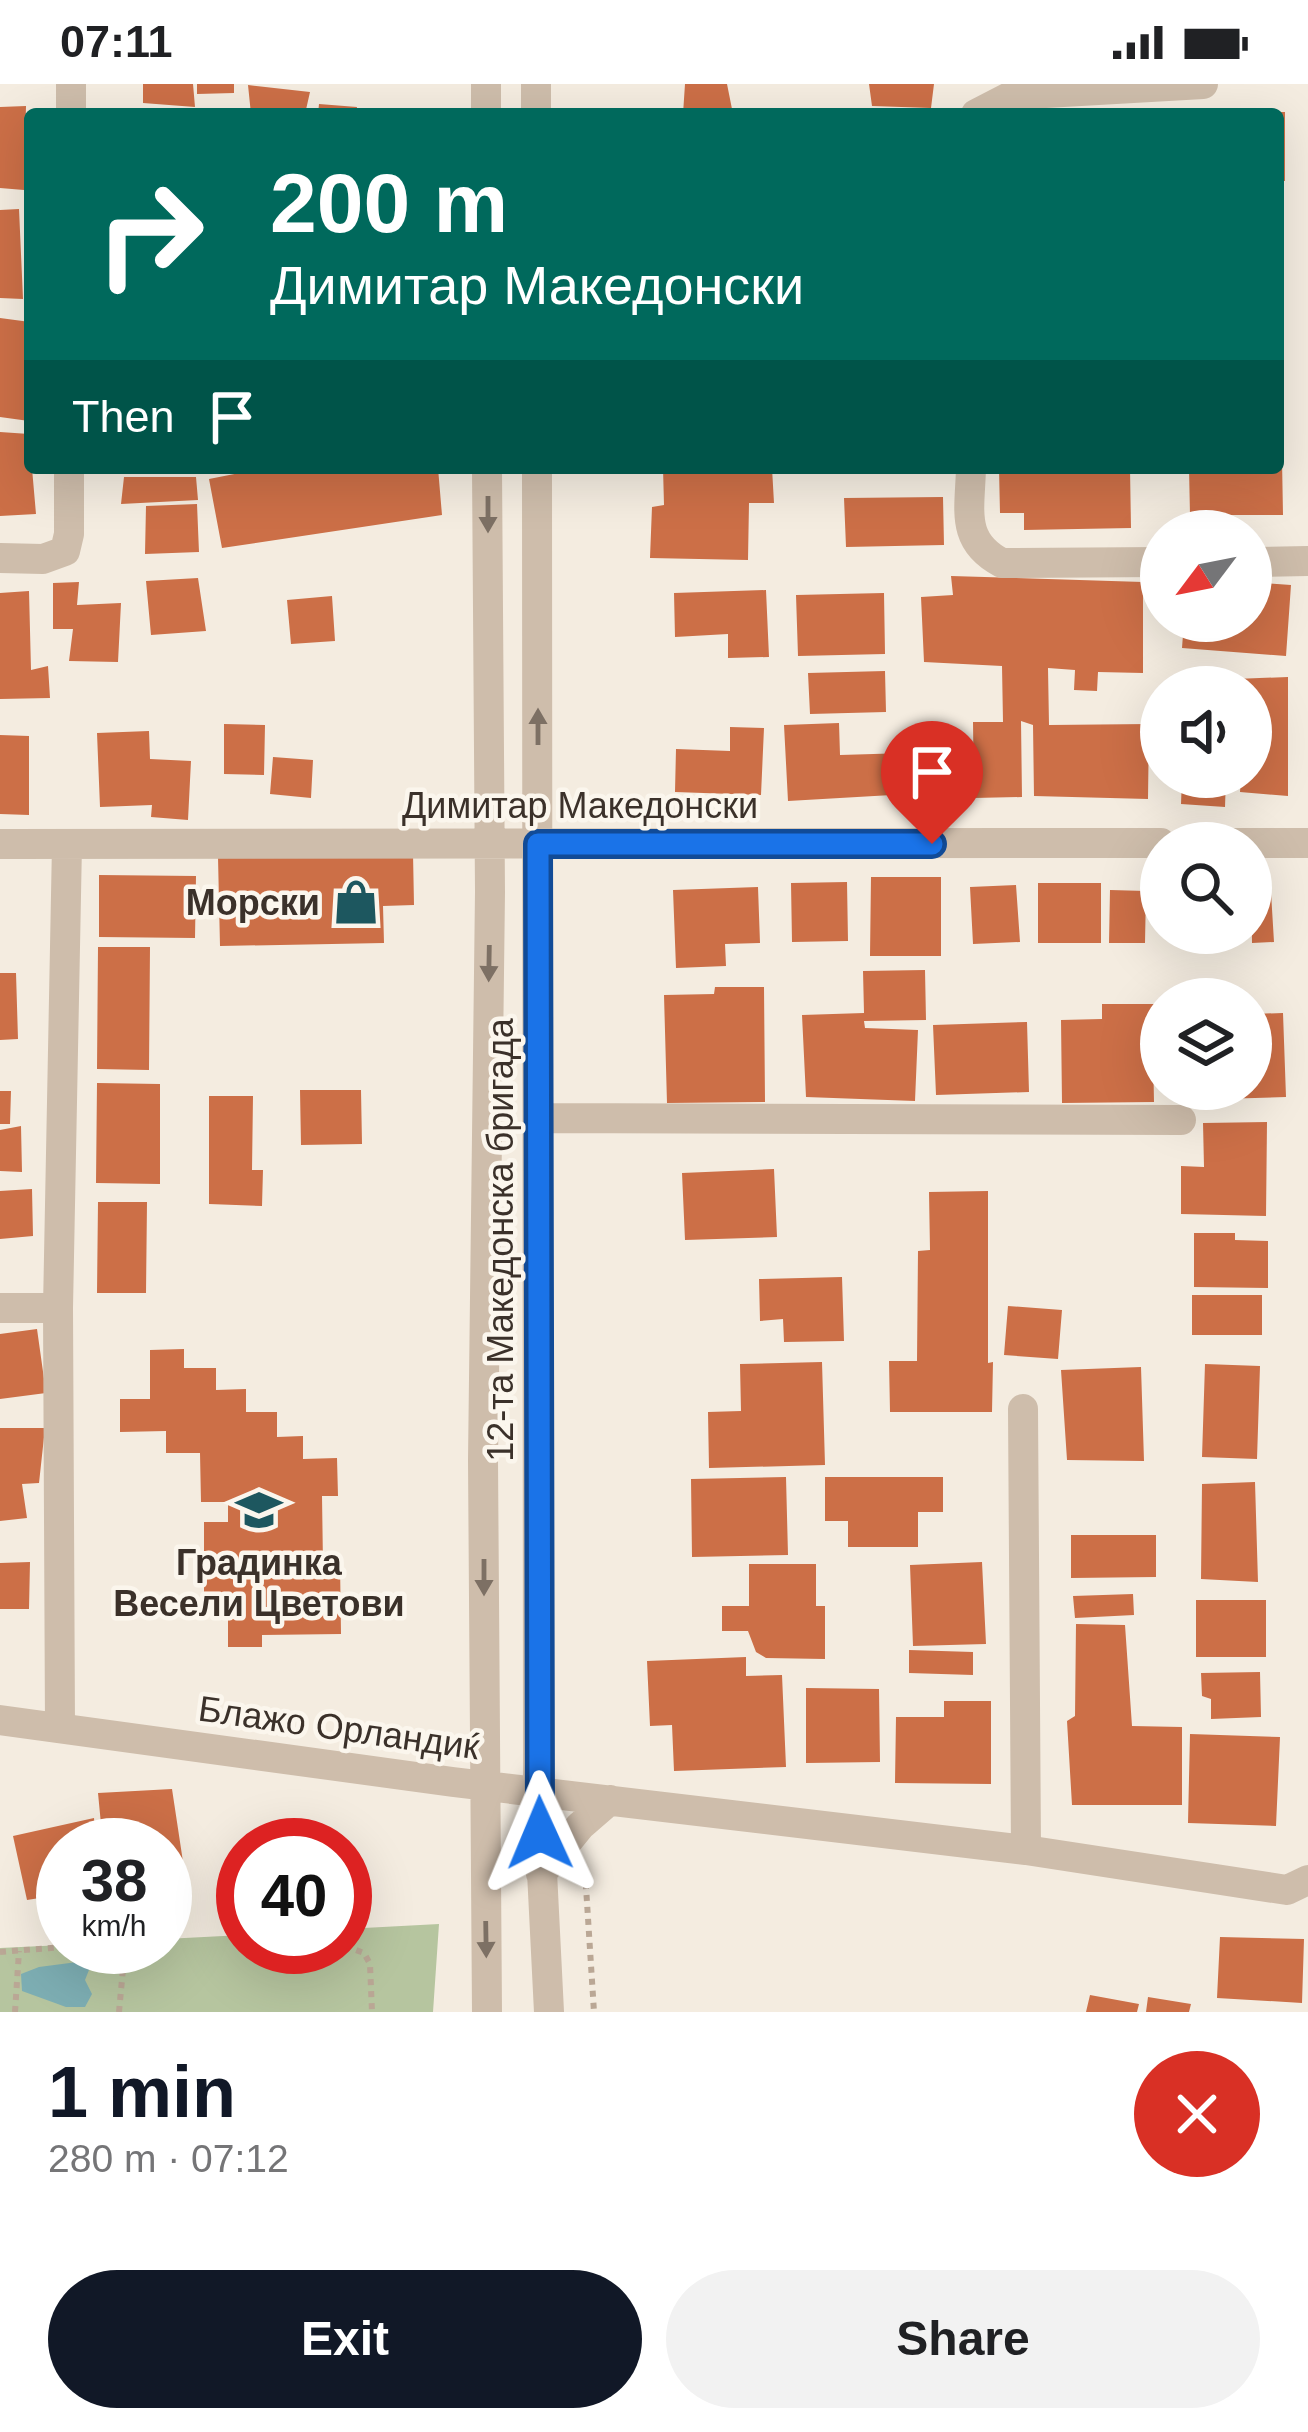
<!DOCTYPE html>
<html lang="en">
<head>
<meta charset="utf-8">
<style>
	body { margin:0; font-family:Helvetica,sans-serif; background:#f2f2f2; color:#202124; height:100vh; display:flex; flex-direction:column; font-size:45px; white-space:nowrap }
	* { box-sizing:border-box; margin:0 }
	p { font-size:39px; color:#757577 }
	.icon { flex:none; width:66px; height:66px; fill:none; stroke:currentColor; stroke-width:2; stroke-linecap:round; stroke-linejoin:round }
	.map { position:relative; height:1928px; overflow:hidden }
	.panel { display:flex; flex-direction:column; background:#fff; flex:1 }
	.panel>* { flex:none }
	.top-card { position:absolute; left:24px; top:24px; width:1260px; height:366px; border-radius:12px; box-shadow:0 12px 48px #0002; background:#00695c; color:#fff; overflow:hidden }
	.needle { width:78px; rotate:238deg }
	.fabs { position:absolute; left:1140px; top:426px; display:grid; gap:24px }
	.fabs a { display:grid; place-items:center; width:132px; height:132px; border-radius:50%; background:#fff; box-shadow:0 12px 48px #0002; font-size:60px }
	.speed { position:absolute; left:36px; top:1734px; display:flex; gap:24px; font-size:60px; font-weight:700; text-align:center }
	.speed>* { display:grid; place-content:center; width:156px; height:156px; border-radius:50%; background:#fff; box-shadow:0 12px 48px #0002; line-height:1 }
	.speed small { font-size:30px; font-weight:400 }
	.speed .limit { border:18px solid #d22; background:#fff; color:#111 }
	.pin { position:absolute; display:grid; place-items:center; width:102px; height:102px; color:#fff; margin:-123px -51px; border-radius:50% 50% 50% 0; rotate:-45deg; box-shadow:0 0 12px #0007 }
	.pin .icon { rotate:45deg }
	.me { position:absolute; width:132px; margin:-66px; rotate:359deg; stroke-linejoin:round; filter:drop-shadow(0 0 9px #0008) }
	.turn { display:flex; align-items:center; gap:42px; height:252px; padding:0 48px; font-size:54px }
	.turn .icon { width:156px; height:156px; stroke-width:2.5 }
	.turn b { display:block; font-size:84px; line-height:102px }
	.then { display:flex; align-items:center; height:114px; padding:0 48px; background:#0003; gap:24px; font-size:45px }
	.round { display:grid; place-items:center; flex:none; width:126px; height:126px; border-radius:63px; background:#f2f2f2 }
	.headline { display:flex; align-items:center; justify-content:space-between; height:204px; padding:0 48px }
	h1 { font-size:72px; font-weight:800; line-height:90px; color:#111827 }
	.primary-button { display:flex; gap:24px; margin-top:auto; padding:24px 48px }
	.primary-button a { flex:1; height:138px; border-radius:72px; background:#111827; color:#fff; font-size:48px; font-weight:800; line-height:138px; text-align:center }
	.primary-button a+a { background:#f2f2f2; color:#202124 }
	.status { display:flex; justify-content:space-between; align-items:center; height:84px; padding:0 60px; background:#fff; direction:ltr }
	.status svg { height:33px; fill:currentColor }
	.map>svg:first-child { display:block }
	.green { fill:#b6c59f }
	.water { fill:#7daeb3 }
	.building { fill:#cc6f47 }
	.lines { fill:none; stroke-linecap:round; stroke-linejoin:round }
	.path { stroke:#baa795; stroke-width:6; stroke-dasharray:6 6; stroke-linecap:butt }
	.minor { stroke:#cebdab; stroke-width:30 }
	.oneway { fill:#7d7064 }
	.route-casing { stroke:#114b97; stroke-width:30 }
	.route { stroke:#1a73e8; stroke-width:21 }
	.labels { text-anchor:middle; stroke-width:9; stroke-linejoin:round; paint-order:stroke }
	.street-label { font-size:36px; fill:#3b312a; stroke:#fbf6ed }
	.poi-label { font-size:36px; font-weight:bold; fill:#3b312a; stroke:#fbf6ed; text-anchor:end }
</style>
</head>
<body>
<div class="status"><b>07:11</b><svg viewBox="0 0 49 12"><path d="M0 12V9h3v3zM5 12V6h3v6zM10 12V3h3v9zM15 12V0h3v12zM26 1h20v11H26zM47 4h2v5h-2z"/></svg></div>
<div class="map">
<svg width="1308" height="1928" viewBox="0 0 1308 1928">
	<rect width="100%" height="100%" fill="#f4ece0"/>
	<path class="green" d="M439 1840 433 1928H0V1864L63 1861 165 1863V1855L243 1851V1863H345V1845Z"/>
	<path class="water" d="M85 1877 89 1886 85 1896 92 1910 85 1923H66L22 1907 21 1890 39 1883Z"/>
	<path class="building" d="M143 0H193L195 23 143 19Z
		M197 0H234V9L197 10Z
		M685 0H727L733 30H683Z
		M869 0H934L931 24 872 22Z
		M248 1 310 8 305 30H251Z
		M319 20 357 23 356 30H318Z
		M26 22 24 106 0 104V23Z
		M1278 28H1285V97H1278Z
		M19 125 23 215 0 214V126Z
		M0 234 30 238 29 337 0 333Z
		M0 348 29 350 36 430 0 432Z
		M1278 375H1282L1283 431H1190L1189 384H1278Z
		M265 384H438L442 431 222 464 209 395Z
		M663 384H772L774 419H749L748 476 650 474 652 423 664 421Z
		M999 384H1130L1131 444 1024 446V429H1000Z
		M124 393H196L198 416 121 420Z
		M943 413 944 461 846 463 844 414Z
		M197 420 199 468 145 470 146 422Z
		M951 492 1143 498V589L1098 588 1097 607 1074 606 1075 586 1048 584 1049 641 1149 640 1148 715 1034 712 1033 641 1021 637 1022 713 974 714 973 638H1003L1002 582 924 578 921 513 953 511Z
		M198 494 206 547 151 551 146 497Z
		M79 498 77 521 121 519 118 578 69 577 73 545H53V499Z
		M1251 498 1291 501 1286 572 1182 564 1184 537H1251Z
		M766 506 769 573 728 574V550L675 553 674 509Z
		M29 507 31 586 48 582 50 614 0 615V509Z
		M884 509 885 570 798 572 796 511Z
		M332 512 335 557 291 560 287 516Z
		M885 587 886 628 810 630 808 589Z
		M1288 593V712L1240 708 1241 693H1251V603H1235V595Z
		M839 639 840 671 907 669 909 710 788 717 784 641Z
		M224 640 265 641 264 691 224 690Z
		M730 643 764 644 761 711 675 708 676 665 730 667Z
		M149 647 150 675 191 677 188 736 151 733 152 721 100 723 97 649Z
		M0 651 29 652V731L0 730Z
		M964 652 969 722 920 724 916 655Z
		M273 673 313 676 311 714 270 710Z
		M1182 693H1226L1225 723 1181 720Z
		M413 769 414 821 383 822 384 859 220 862 218 773Z
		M99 791 196 792 195 854 99 853Z
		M1270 792 1274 858 1252 859 1251 794Z
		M871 793H941V872H870Z
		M847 798 848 857 792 858 791 799Z
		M1038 799H1101V859H1038Z
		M1016 801 1020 858 973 860 970 803Z
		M758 803 760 859 725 860 726 882 676 884 673 806Z
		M1110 806 1146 807 1145 859H1109Z
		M98 863H150L149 986 97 985Z
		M925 886 926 936 864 937 865 944 918 946 915 1017 806 1013 802 931 864 929 863 887Z
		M0 889H16L18 955 0 956Z
		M715 903H764L765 1018 667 1019 664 911 714 910Z
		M1102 920H1161V967H1153L1154 1018 1062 1019 1061 936 1102 935Z
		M1283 929 1286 1013 1185 1016 1184 1005H1251V930Z
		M1027 938 1029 1008 936 1011 933 941Z
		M97 999 160 1000V1100L96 1099Z
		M300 1006H361L362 1060 301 1061Z
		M0 1007H11L10 1040H0Z
		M209 1012H253L252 1086H263L262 1122 209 1120Z
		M1267 1038 1266 1132 1181 1130V1082L1204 1083 1203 1039Z
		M21 1042 22 1088 0 1087V1046Z
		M774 1085 777 1153 685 1156 682 1089Z
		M32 1105 33 1152 0 1155V1107Z
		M988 1107V1279L993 1278 992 1328H890L889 1277H917L918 1167 930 1166 929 1108Z
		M98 1118H147L146 1209H97Z
		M1194 1149H1235V1156L1268 1157V1204L1194 1203Z
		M842 1193 844 1257 784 1258 783 1235 760 1237 759 1195Z
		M1192 1211H1262V1251H1192Z
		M1008 1222 1062 1226 1058 1275 1004 1271Z
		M37 1245 46 1309 0 1315V1250Z
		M184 1265V1284H216V1306L246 1305V1328H277V1353L303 1352V1375L337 1374 338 1412H322L323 1480 340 1479 341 1550 262 1551V1563H228V1513H204V1438H228V1418H201L200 1369H166V1347L120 1348V1315H150V1266Z
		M822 1278 825 1381 709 1384 708 1328 741 1327 740 1280Z
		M1205 1280 1260 1282 1257 1375 1202 1373Z
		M1141 1283 1144 1377 1067 1376 1061 1286Z
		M0 1344H45L39 1399 22 1400 27 1434 0 1437Z
		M786 1393 788 1471 692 1473 691 1395Z
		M825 1393H943V1428H918V1463H848V1437H825Z
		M1255 1398 1258 1498 1201 1495 1202 1400Z
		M1071 1451H1156V1493L1071 1494Z
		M30 1478 29 1525H0V1479Z
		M982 1478 986 1560 913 1562 910 1481Z
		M749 1480H816V1522H825V1575L766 1574 756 1568 748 1547H722V1522H749Z
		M1133 1510 1134 1531 1075 1534 1073 1512Z
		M1196 1516H1266V1573H1196Z
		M1076 1540 1125 1541 1132 1642 1182 1643V1721H1072L1067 1637 1075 1632Z
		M909 1566 973 1568V1591L909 1589Z
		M746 1573V1592L782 1591 786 1683 674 1687 672 1641 650 1642 647 1577Z
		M1260 1588 1261 1633 1211 1635V1615L1202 1612 1201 1589Z
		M806 1604 879 1605 880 1678 806 1679Z
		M944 1617H991V1700L895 1699 896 1633H944Z
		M1190 1650 1280 1653 1276 1742 1188 1739Z
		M172 1705 185 1791 165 1792V1761H103L98 1709Z
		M94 1734 96 1761H63V1781L42 1783 46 1813 27 1816 13 1752Z
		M345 1778 361 1780 357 1839 345 1838Z
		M1220 1853 1304 1855 1302 1919 1217 1914Z
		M1090 1911 1139 1920 1137 1928H1086Z
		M1148 1913 1191 1920 1189 1928H1146Z"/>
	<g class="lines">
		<path class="path" d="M585 1787 594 1928
			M345 1862 364 1869 370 1880 372 1928
			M0 1868 63 1863
			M291 1881 326 1863
			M15 1928 19 1867
			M119 1928 125 1863"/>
		<path class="minor" d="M486 0V30
			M536 0V30
			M71 30V0
			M976 30 1013 11 1203 0
			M537 384 538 1708 549 1928
			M971 384C970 426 960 457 1002 479L1161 478
			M0 474 43 475 65 467 69 450V384
			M1251 478 1308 477
			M1193 759H1308
			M0 760 1161 759
			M539 1034 1181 1036
			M0 1224H58
			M1023 1325 1026 1766
			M0 1636 453 1698 1026 1766 1287 1806 1308 1796
			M60 1644 58 1224 67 760
			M541 1790 580 1742 610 1716
			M487 1928 483 1376 490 808 487 384"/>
	</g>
	<defs><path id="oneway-solid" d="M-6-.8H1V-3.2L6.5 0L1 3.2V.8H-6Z" transform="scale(3)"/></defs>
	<g class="oneway">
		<use href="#oneway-solid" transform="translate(488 430) rotate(90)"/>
		<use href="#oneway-solid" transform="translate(538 643) rotate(-90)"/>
		<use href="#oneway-solid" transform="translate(489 879) rotate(91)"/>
		<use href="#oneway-solid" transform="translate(484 1493) rotate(90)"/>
		<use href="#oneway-solid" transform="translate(486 1855) rotate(89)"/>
	</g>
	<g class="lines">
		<g class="route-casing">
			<path id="route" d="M540 1749 538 760H932"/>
		</g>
		<use href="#route" class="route"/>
	</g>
	<defs>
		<g id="shop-bare" transform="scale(3.6)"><path d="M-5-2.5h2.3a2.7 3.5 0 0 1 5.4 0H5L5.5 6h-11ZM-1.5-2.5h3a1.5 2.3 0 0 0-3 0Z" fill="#1d575f" stroke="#fbf6ed" stroke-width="2.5" paint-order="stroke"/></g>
		<g id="school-bare" transform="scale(3.6)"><path d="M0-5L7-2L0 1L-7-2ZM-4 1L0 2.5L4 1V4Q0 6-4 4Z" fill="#1d575f" stroke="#fbf6ed" stroke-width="2.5" paint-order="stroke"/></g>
	</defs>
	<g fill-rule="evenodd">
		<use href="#shop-bare" x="356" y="818"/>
		<use href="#school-bare" x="259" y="1426"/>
	</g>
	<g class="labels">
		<g class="street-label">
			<text x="580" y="734">Димитар Македонски</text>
			<text transform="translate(500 1156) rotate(-90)" y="13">12-та Македонска бригада</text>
			<text transform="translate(339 1643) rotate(8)" y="13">Блажо Орландиќ</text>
		</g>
		<g class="poi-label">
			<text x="320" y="831">Морски</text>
			<text x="259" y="1491" text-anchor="middle">Градинка<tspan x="259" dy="41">Весели Цветови</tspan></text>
		</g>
	</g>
</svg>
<div class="fabs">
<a><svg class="needle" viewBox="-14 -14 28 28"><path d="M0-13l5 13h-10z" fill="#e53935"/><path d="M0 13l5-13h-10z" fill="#757577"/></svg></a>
<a><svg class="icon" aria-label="sound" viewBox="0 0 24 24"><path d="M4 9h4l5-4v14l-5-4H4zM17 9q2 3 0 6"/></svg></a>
<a><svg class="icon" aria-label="search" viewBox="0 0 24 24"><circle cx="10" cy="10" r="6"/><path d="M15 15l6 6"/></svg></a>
<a><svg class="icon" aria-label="layers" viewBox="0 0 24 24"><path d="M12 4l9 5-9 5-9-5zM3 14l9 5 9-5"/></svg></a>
</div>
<div class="speed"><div>38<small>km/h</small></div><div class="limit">40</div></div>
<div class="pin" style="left:932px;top:760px;background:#d93025"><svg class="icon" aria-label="arrive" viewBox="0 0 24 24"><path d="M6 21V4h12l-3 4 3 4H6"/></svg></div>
<svg class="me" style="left:540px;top:1749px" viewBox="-20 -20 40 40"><path d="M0-17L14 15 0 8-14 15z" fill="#1a73e8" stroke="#fff" stroke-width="4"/></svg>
<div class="top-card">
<div class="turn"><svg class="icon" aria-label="right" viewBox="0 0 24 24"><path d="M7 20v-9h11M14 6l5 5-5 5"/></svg><div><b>200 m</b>Димитар Македонски</div></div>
<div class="then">Then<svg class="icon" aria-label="arrive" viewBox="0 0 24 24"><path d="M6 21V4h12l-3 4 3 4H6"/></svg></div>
</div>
</div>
<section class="panel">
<div class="headline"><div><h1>1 min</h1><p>280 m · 07:12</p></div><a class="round" style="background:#d93025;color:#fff"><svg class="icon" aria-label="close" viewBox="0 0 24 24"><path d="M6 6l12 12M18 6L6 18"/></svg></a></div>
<div class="primary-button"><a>Exit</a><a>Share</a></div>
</section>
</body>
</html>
